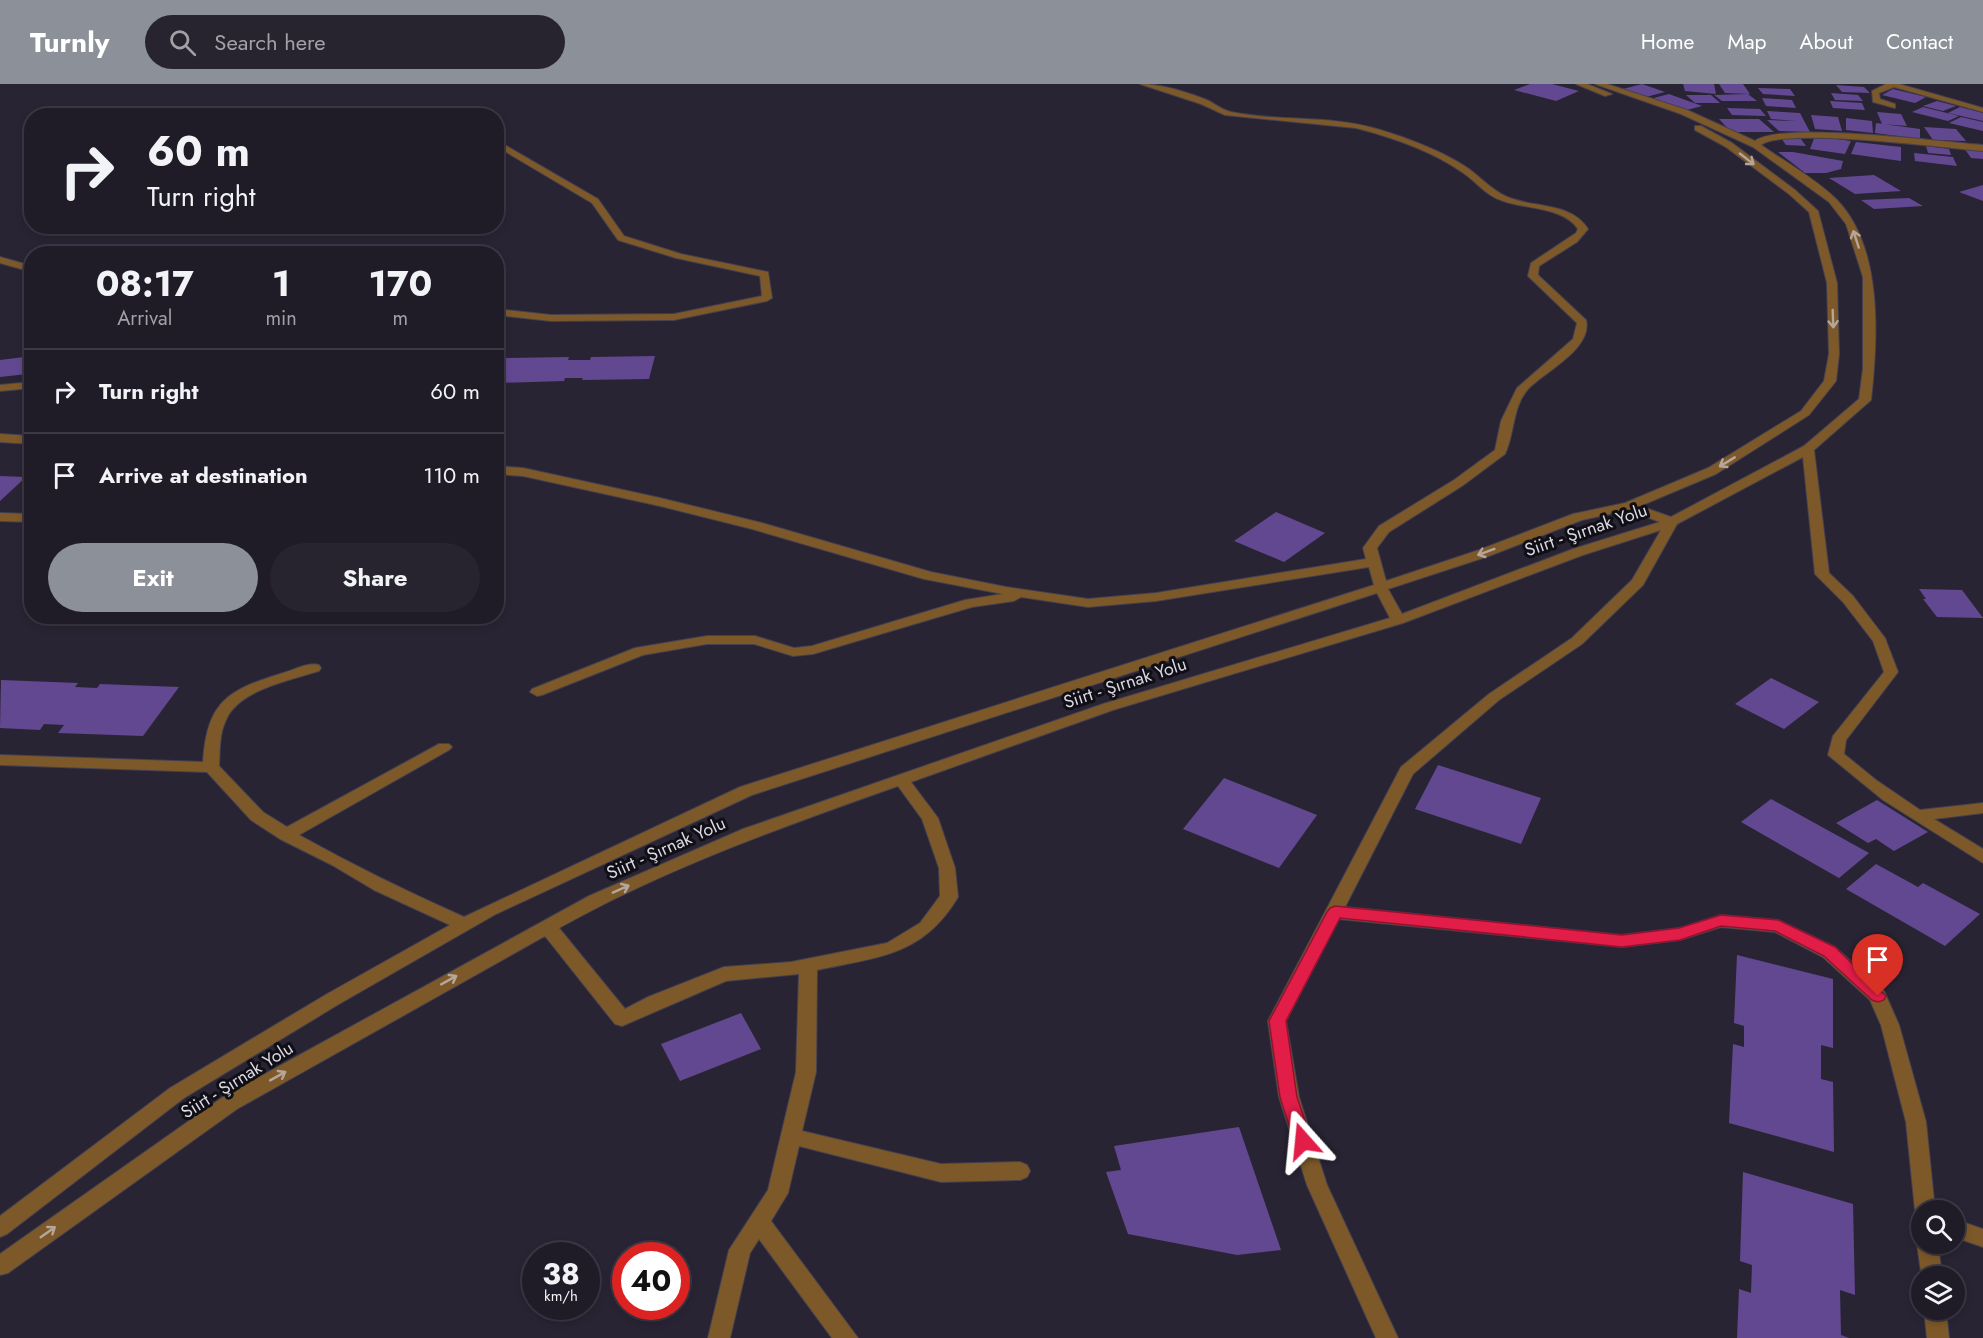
<!DOCTYPE html>
<html lang="en">
<head>
<meta charset="utf-8">
<style>
	body { margin:0; font-family:Jost,sans-serif; background:#27242f; color:#f1f3f6; height:100vh; display:flex; flex-direction:column; font-size:22px; white-space:nowrap }
	* { box-sizing:border-box; margin:0 }
	p { font-size:20px; color:#a1a1a7 }
	.icon { flex:none; width:33px; height:33px; fill:none; stroke:currentColor; stroke-width:2; stroke-linecap:round; stroke-linejoin:round }
	.map { position:relative; flex:1; overflow:hidden }
	.details { position:absolute; left:24px; top:162px; width:480px; height:378px; display:flex; flex-direction:column; background:#1f1b27; border-radius:24px; box-shadow:0 3px 9px #0003,0 0 0 2px #3c3944 }
	.details>* { flex:none }
	.hud { position:absolute; left:24px; top:24px; width:480px; height:126px; border-radius:24px; box-shadow:0 3px 9px #0003,0 0 0 2px #3c3944; background:#1f1b27; color:#f1f3f6; overflow:hidden }
	.controls { position:absolute; left:1911px; top:1116px; display:grid; gap:12px }
	.controls a { display:grid; place-items:center; width:54px; height:54px; border-radius:50%; background:#1f1b27; box-shadow:0 3px 9px #0003,0 0 0 2px #3c3944; font-size:30px }
	.speed { position:absolute; left:522px; top:1158px; display:flex; gap:12px; font-size:30px; font-weight:700; text-align:center }
	.speed>* { display:grid; place-content:center; width:78px; height:78px; border-radius:50%; background:#1f1b27; box-shadow:0 3px 9px #0003,0 0 0 2px #3c3944; line-height:1 }
	.speed small { font-size:15px; font-weight:400 }
	.speed .limit { border:9px solid #d22; background:#fff; color:#111 }
	.pin { position:absolute; display:grid; place-items:center; width:51px; height:51px; color:#fff; margin:-62px -26px; border-radius:50% 50% 50% 0; rotate:-45deg; box-shadow:0 0 6px #0007 }
	.pin .icon { rotate:45deg }
	.me { position:absolute; width:66px; margin:-33px; rotate:342deg; stroke-linejoin:round; filter:drop-shadow(0 0 4px #0008) }
	.turn { display:flex; align-items:center; gap:21px; height:126px; padding:0 24px; font-size:27px }
	.turn .icon { width:78px; height:78px; stroke-width:2.5 }
	.turn b { display:block; font-size:42px; line-height:51px }
	.eta { display:flex; justify-content:space-evenly; align-items:center; height:102px; text-align:center }
	.eta b { font-size:36px; font-weight:700; line-height:42px }
	.action { display:flex; gap:12px; margin-top:auto; padding:12px 24px }
	.action a { flex:1; height:69px; border-radius:36px; background:#8c9099; color:#fff; font-size:24px; font-weight:700; line-height:69px; text-align:center }
	.action a+a { background:#27242f; color:#f1f3f6 }
	ul { padding:0; list-style:none }
	li { display:flex; align-items:center; gap:18px; height:84px; padding:0 24px; border-top:2px solid #3c3944 }
	li div { flex:1 }
	li b { display:block; font-size:22px }
	li em { font-style:normal }
	header { display:flex; align-items:center; gap:36px; box-sizing:border-box; height:84px; padding:0 30px; background:#8c9099; color:#fff }
	header strong { font-size:28px }
	nav { display:flex; gap:33px; margin-inline-start:auto; font-size:21px }
	.search { width:420px; height:54px; background:#27242f; display:flex; align-items:center; gap:15px; box-sizing:border-box; padding:0 21px; border-radius:33px; color:#a1a1a7; font-size:22px }
	.map>svg:first-child { display:block }
	.building { fill:#624891 }
	.lines { fill:none; stroke-linecap:round; stroke-linejoin:round }
	.minor-casing { stroke:#454150; stroke-width:2 }
	.minor { fill:#7d5929; fill-rule:evenodd }
	.oneway { stroke:#b5a699 }
	.route { fill:#e11d48; stroke:#92132f; stroke-width:1.5 }
	.labels { text-anchor:middle; stroke-width:6; stroke-linejoin:round; paint-order:stroke }
	.street-label { font-size:18px; fill:#dbd9e4; stroke:#110f16 }
</style>
</head>
<body>
<header>
<strong>Turnly</strong>
<div class="search"><svg class="icon" aria-label="search" viewBox="0 0 24 24"><circle cx="10" cy="10" r="6"/><path d="M15 15l6 6"/></svg>Search here</div>
<nav><a>Home</a><a>Map</a><a>About</a><a>Contact</a></nav>
</header>
<div class="map">
<svg width="1983" height="1254" viewBox="0 0 1983 1254">
	<rect width="100%" height="100%" fill="#292434"/>
	<path class="building" d="M1530 0H1552L1579 7 1556 17 1514 6Z
		M1642 0 1665 8 1646 13 1623 5Z
		M1683 0H1714L1716 10 1685 7Z
		M1719 0H1743L1750 10 1725 9Z
		M1836 1 1864 3 1870 9 1842 8Z
		M1758 4 1790 5 1795 12 1763 10Z
		M1893 5 1926 13 1915 19 1882 11Z
		M1831 9 1858 11 1863 17 1835 16Z
		M1669 10 1702 22 1683 27 1650 15Z
		M1748 10 1757 17H1722L1714 11Z
		M1686 11H1711L1720 19H1695Z
		M1762 14 1792 16 1796 24 1766 22Z
		M1830 17 1862 19 1865 26 1833 24Z
		M1937 17 1956 22 1943 27 1923 22Z
		M1923 23 1959 32 1948 37 1912 28Z
		M1960 23 1983 29V37L1948 29Z
		M1727 24 1760 25 1766 32 1732 31Z
		M1767 27 1800 29 1810 48 1779 47 1767 36 1796 37 1771 35Z
		M1877 28 1901 30 1907 42 1882 40Z
		M1811 31 1838 33 1842 47 1815 45Z
		M1961 33 1983 38V47L1949 39Z
		M1846 34 1872 37 1873 49 1846 46Z
		M1719 35H1759L1774 48H1731Z
		M1876 39 1920 45V55L1875 49Z
		M1924 43 1956 45 1966 57 1933 56Z
		M1815 52 1851 57 1845 70 1810 65Z
		M1781 54 1801 55 1806 62 1786 61Z
		M1856 58 1901 63V77L1851 70Z
		M1926 62 1949 65 1951 71 1928 69Z
		M1964 64 1983 66V75L1971 74Z
		M1778 68H1793L1843 77 1841 85 1826 89H1805Z
		M1914 69 1953 73 1957 82 1915 77Z
		M1874 91 1901 107 1855 110 1829 94Z
		M1983 101V117L1959 108Z
		M1909 114 1923 122 1874 125 1861 116Z
		M32 272 27 290 0 293V276Z
		M655 272 649 295 582 296 583 294H565L564 297 496 299 506 274 569 273 568 276H590L591 273Z
		M0 392 26 393 0 417Z
		M1276 428 1325 449 1284 478 1234 457Z
		M1919 505 1962 506 1983 534 1937 533 1923 515H1926Z
		M1771 594 1819 618 1784 645 1735 620Z
		M1 596 78 599 75 603 97 604 100 600 179 603 143 652 58 649 64 641 44 640 40 646 0 644Z
		M1438 681 1541 714 1521 760 1415 725Z
		M1224 694 1317 731 1279 784 1183 745Z
		M1771 715 1869 769 1839 794 1741 738Z
		M1877 716 1928 748 1894 767 1876 755 1868 759 1836 739Z
		M1876 780 1918 803 1923 799 1980 830 1945 862 1846 805Z
		M1737 871 1833 895V964L1821 961V995L1833 998 1834 1068 1729 1039 1733 960 1744 963V942L1734 939Z
		M741 929 761 965 680 997 661 960Z
		M1239 1043 1281 1166 1237 1171 1128 1150 1106 1088 1121 1086 1114 1062Z
		M1743 1088 1853 1120 1855 1211 1840 1206 1841 1251 1849 1254H1737L1739 1205 1751 1209 1752 1181 1740 1177Z"/>
	<g class="lines">
		<g class="minor-casing">
			<path id="minor" d="M1140 0C1161 0 1187 8 1207 16 1215 20 1222 26 1231 28 1279 38 1330 31 1377 45 1405 53 1445 68 1469 85 1481 94 1491 105 1505 112 1533 125 1570 117 1588 145L1577 158 1539 182 1538 191 1586 236C1593 264 1546 287 1529 304 1512 322 1515 349 1505 370L1462 402 1389 448 1377 464 1386 497 1479 466 1573 430 1625 419 1708 384 1801 327 1824 297 1829 270 1827 199 1809 128 1789 110 1726 63 1695 46V42H1701L1732 59 1795 106 1818 127 1837 199 1839 270 1836 297 1809 331 1716 390 1640 422 1671 433 1804 362 1859 315 1863 285V193L1846 140 1829 118 1753 63 1681 30 1595 0H1607L1687 26 1755 57C1779 37 1944 58 1983 61V67C1947 64 1782 43 1761 61 1784 77 1817 96 1836 115 1883 162 1878 254 1871 316L1814 366 1829 489 1853 512 1885 554 1898 588 1846 656 1844 670 1876 696 1920 726 1983 719V729L1934 735 1983 765V779L1883 716 1828 671 1833 652 1884 588 1873 557 1843 518 1815 490 1803 373 1677 440 1643 501 1582 560 1499 616 1413 690 1345 823 1622 851 1680 844 1721 831 1778 836 1835 863 1884 907 1899 941 1926 1038 1935 1126H1922V1134L1918 1132 1915 1126 1906 1038 1881 941 1870 916 1823 873 1775 848 1721 843 1680 856 1622 863 1339 835 1286 937 1299 1013 1327 1101 1398 1254H1376L1307 1101 1279 1013 1268 937 1401 683 1489 610 1572 554 1632 496 1661 446 1583 471 1403 539 1113 626 911 698 938 734 955 784 958 813C923 872 878 873 817 886L816 988 802 1047 941 1080 1020 1078 1027 1081 1030 1087 1027 1093 1020 1096 941 1098 799 1062 788 1109 771 1137 858 1254H832L759 1155 750 1169 730 1254H708L729 1166 768 1106 796 988 799 890 726 897 622 942 615 940 545 852 237 1025 8 1189 0 1191V1170L223 1013 589 812 743 745 1103 620 1390 534 1377 509 752 711 496 830 339 920 184 1014 7 1150 0 1153V1132L170 1004 327 910 450 841 374 806 332 781 280 755 251 736 207 688 0 681V671L203 678C207 617 228 606 283 589 294 586 308 578 319 581L321 584 319 587C291 596 238 606 226 636 219 650 220 667 219 682L263 728 287 743 439 660H449L452 663 449 666 299 751C353 781 408 808 464 833L740 703 1374 501 1369 483 1156 517 1088 523 1021 513 1014 517 972 523 813 570 793 572 754 560H707L643 571 542 611 537 612 530 608 532 605 635 564 707 552H755L794 564 812 562 965 516 1003 510 924 495 752 445 660 422 523 392 496 390V382L523 384 660 414 762 439 931 488 1006 503 1088 515 1156 509 1366 475 1363 464 1379 442 1454 396 1495 366 1501 337 1517 304 1573 255 1577 239 1528 192 1531 179 1576 149 1578 145C1564 123 1525 125 1503 117 1486 112 1476 97 1462 88 1432 67 1391 53 1356 44L1225 31 1201 20ZM1628 426 1660 438 1573 465 1402 530 1388 505 1489 472 1582 436ZM898 702 922 735 939 784 940 812 920 839 887 859 791 878 724 883 648 913 625 925 559 844C666 784 782 743 898 702Z
				M1576 0H1587L1612 10 1605 12Z
				M1886 0H1899L1983 24V28L1894 3 1879 9 1880 15 1895 20V24L1873 18 1872 7Z
				M496 56 598 115 624 152 681 170 768 188 772 214 767 217 674 236 551 237 496 231V225L551 231 674 230 762 212 760 192 676 174 618 156 592 119 496 62Z
				M0 173 32 182V188L0 179Z
				M32 298V304L0 307V301Z
				M0 350 32 352V360L0 358Z
				M0 429 32 430V438L0 437Z
				M1954 1135 1983 1145V1163L1954 1153Z
				M1920 1153 1922 1160H1938L1942 1192H1922V1195L1917 1160Z
				M1924 1226H1946L1949 1254H1927Z"/>
		</g>
		<use href="#minor" class="minor"/>
	</g>
	<defs><path id="oneway-shaft" d="M-6 0H5M1.5-3L5.5 0L1.5 3" fill="none" stroke-width="1.6" stroke-linecap="round" stroke-linejoin="round" transform="scale(1.5)"/></defs>
	<g class="oneway">
		<use href="#oneway-shaft" transform="translate(1747 75) rotate(38)"/>
		<use href="#oneway-shaft" transform="translate(1856 155) rotate(-108)"/>
		<use href="#oneway-shaft" transform="translate(1833 235) rotate(88)"/>
		<use href="#oneway-shaft" transform="translate(1727 378) rotate(149)"/>
		<use href="#oneway-shaft" transform="translate(1486 468) rotate(160)"/>
		<use href="#oneway-shaft" transform="translate(621 805) rotate(-24)"/>
		<use href="#oneway-shaft" transform="translate(449 896) rotate(-29)"/>
		<use href="#oneway-shaft" transform="translate(278 992) rotate(-29)"/>
		<use href="#oneway-shaft" transform="translate(48 1148) rotate(-35)"/>
	</g>
	<path class="route" d="M1335 822 1622 851 1679 844 1721 831 1778 836 1835 863 1886 912 1884 916 1878 918 1872 916 1824 872 1775 847 1721 842 1680 856 1622 863 1340 834 1286 937 1297 1013 1312 1057 1309 1062 1303 1065 1296 1062 1294 1057 1280 1013 1269 937 1327 828 1330 824Z"/>
	<g class="labels">
		<g class="street-label">
			<text transform="translate(1586 446) rotate(-19)" y="6">Siirt - Şırnak Yolu</text>
			<text transform="translate(1125 599) rotate(-18)" y="6">Siirt - Şırnak Yolu</text>
			<text transform="translate(666 764) rotate(-24)" y="6">Siirt - Şırnak Yolu</text>
			<text transform="translate(237 996) rotate(-32)" y="6">Siirt - Şırnak Yolu</text>
		</g>
	</g>
</svg>
<div class="controls">
<a><svg class="icon" aria-label="search" viewBox="0 0 24 24"><circle cx="10" cy="10" r="6"/><path d="M15 15l6 6"/></svg></a>
<a><svg class="icon" aria-label="layers" viewBox="0 0 24 24"><path d="M12 4l9 5-9 5-9-5zM3 14l9 5 9-5"/></svg></a>
</div>
<div class="speed"><div>38<small>km/h</small></div><div class="limit">40</div></div>
<div class="pin" style="left:1878px;top:912px;background:#d93025"><svg class="icon" aria-label="arrive" viewBox="0 0 24 24"><path d="M6 21V4h12l-3 4 3 4H6"/></svg></div>
<svg class="me" style="left:1303px;top:1057px" viewBox="-20 -20 40 40"><path d="M0-17L14 15 0 8-14 15z" fill="#e11d48" stroke="#fff" stroke-width="4"/></svg>
<div class="hud">
<div class="turn"><svg class="icon" aria-label="right" viewBox="0 0 24 24"><path d="M7 20v-9h11M14 6l5 5-5 5"/></svg><div><b>60 m</b>Turn right</div></div>
</div>
<section class="details">
<div class="eta">
<div><b>08:17</b><p>Arrival</p></div>
<div><b>1</b><p>min</p></div>
<div><b>170</b><p>m</p></div>
</div>
<ul>
<li><svg class="icon" aria-label="right" viewBox="0 0 24 24"><path d="M7 20v-9h11M14 6l5 5-5 5"/></svg><div><b>Turn right</b></div><em>60 m</em></li>
<li><svg class="icon" aria-label="arrive" viewBox="0 0 24 24"><path d="M6 21V4h12l-3 4 3 4H6"/></svg><div><b>Arrive at destination</b></div><em>110 m</em></li>
</ul>
<div class="action"><a>Exit</a><a>Share</a></div>
</section>
</div>
</body>
</html>
